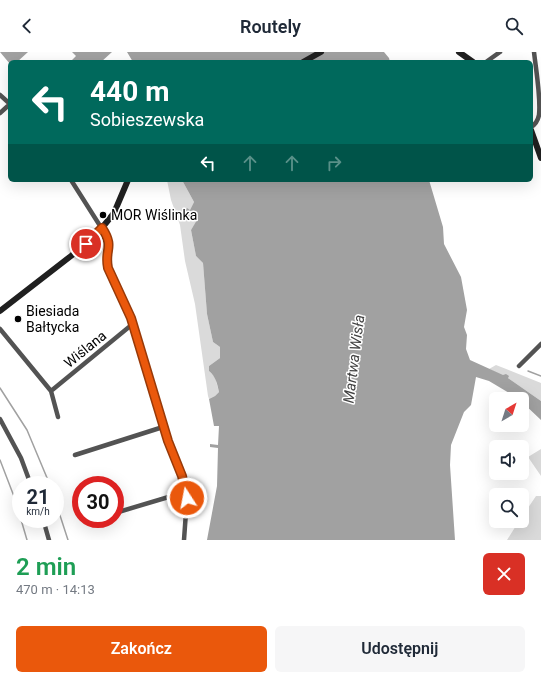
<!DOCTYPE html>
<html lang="pl">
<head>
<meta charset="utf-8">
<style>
	body { margin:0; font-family:Roboto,sans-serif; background:#f6f6f7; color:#1f2937; height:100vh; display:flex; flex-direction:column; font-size:15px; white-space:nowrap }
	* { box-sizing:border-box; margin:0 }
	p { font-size:13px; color:#747a83 }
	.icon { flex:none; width:22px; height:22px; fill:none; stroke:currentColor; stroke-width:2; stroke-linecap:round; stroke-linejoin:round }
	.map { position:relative; height:488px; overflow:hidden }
	.side { display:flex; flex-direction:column; background:#fff; flex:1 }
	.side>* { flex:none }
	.banner { position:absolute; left:8px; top:8px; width:525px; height:122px; border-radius:6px; box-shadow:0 4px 16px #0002; background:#00695c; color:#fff; overflow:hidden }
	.needle { width:26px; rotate:39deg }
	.buttons { position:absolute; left:489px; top:340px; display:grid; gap:8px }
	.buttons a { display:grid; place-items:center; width:40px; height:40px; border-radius:6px; background:#fff; box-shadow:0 4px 16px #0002; font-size:20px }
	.speed { position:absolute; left:12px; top:424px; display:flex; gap:8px; font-size:20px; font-weight:700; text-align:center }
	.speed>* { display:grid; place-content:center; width:52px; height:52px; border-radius:50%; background:#fff; box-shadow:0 4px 16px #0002; line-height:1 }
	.speed small { font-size:10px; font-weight:400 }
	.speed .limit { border:6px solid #d22; background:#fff; color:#111 }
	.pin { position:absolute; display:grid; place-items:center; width:34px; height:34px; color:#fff; margin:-17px; border:2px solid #fff; border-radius:50%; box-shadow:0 1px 4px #0007 }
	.me { position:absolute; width:44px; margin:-22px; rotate:349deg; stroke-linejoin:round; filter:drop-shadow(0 0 3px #0008) }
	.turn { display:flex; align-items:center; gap:14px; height:84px; padding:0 16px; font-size:18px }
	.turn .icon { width:52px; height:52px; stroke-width:2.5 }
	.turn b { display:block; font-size:28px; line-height:34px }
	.lanes { display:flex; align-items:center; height:38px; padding:0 16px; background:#0003; justify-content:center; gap:20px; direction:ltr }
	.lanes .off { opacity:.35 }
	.round { display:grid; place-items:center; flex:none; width:42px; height:42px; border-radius:6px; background:#f6f6f7 }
	.overview { display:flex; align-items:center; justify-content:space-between; height:68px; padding:0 16px }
	h1 { font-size:24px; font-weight:600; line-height:30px; color:#1e9e55 }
	.cta { display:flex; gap:8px; margin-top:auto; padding:8px 16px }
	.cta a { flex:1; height:46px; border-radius:6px; background:#ea580c; color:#fff; font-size:16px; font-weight:600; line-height:46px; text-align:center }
	.cta a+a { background:#f6f6f7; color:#1f2937 }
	header { display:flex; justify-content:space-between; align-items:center; height:52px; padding:0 16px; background:#fff; font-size:18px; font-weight:600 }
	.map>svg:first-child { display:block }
	.green { fill:#dadada }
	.water { fill:#a1a1a1 }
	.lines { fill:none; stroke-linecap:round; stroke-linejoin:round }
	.stream { stroke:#a1a1a1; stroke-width:1.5 }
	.street { stroke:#535353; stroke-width:4.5 }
	.secondary { stroke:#202020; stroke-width:6 }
	.route-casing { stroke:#983908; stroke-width:10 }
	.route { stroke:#ea580c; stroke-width:7 }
	.poi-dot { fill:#000; stroke:#fff; stroke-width:1.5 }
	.labels { text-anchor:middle; stroke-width:3; stroke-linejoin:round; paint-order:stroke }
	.poi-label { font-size:14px; fill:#000; stroke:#fff; text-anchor:start }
	.street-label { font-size:14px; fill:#000; stroke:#fff }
	.water-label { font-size:15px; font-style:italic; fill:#424242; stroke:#fff }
</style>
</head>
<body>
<header><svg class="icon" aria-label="back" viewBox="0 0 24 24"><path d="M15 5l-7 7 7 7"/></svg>Routely<svg class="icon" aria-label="search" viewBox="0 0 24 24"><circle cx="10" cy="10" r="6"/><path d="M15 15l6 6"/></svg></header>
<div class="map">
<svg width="541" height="488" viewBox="0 0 541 488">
	<rect width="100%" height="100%" fill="#fff"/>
	<path class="green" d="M167 128H182L194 150 190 158 187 156 197 169 191 178 196 204 203 211 207 262 213 290 220 295V306L209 314V319L215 325 219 340 215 344 209 347 208 344 195 252 185 209 180 173 171 148Z
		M496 313 541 331V349L508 326 489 317Z
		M541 397V424L528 405Z
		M536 444H541V488H507L519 469H522V465Z"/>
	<path class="water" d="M0 0H28L17 10H10V12Z
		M72 0H112L101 10H70L76 4Z
		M127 0H384L389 6 390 10H133Z
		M182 128H429L443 175 444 192 461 225 467 258 464 275 467 283 466 297 470 308 503 323 506 322 509 324 508 326 541 349V368L522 350V347H519L489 329 476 325 471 353 464 360 451 393 450 413 455 488H207L217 434 218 396 210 395V392L218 393 219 374H214L209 347 215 344 219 340C217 331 216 325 209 319V314L220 306V295L213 290 207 262 203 211 196 204 191 178 197 168 193 165 187 168 183 167 184 161 187 156 190 158 194 150Z"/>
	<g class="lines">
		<path class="stream" d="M528 319 541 324
			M0 336 27 378 50 433
			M0 408 15 447 27 488
			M55 448 68 488"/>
		<path class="street" d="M486 10 500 0
			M0 43 10 52
			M0 61 10 52
			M531 75C536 72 538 68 539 63 541 46 536 18 534 0
			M71 128 109 188C111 197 106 206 108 216L131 266 168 389 180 417 185 434 187 446 184 488
			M0 277 51 339 129 275 133 274
			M519 314 541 292
			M51 339 58 365
			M0 367 21 406 31 433
			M75 403 163 375
			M115 461 182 441 186 442
			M43 467 49 488
			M87 470 97 467"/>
		<path class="secondary" d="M459 0 473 10
			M303 10 321 0
			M531 78 541 106
			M0 259 71 204 97 182 114 161 128 128"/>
	</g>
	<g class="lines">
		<g class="route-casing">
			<path id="route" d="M86 192 102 176C115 196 104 197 108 216L131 266 168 389 182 424 187 446"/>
		</g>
		<use href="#route" class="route"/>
	</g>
	<g class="poi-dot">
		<circle cx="103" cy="163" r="4"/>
		<circle cx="18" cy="267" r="4"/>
	</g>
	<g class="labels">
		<g class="poi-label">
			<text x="111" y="168">MOR Wiślinka</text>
			<text x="26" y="264">Biesiada<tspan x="26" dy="16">Bałtycka</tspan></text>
		</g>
		<g class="street-label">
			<text transform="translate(85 297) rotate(-39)" y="5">Wiślana</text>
		</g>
		<g class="water-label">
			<text transform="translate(354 307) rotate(-83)" y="5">Martwa Wisła</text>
		</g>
	</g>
</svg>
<div class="buttons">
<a><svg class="needle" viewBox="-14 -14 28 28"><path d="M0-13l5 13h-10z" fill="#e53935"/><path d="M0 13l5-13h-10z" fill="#747a83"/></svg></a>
<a><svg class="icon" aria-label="sound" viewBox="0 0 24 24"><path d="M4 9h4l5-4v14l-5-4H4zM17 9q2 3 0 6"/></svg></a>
<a><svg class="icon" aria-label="search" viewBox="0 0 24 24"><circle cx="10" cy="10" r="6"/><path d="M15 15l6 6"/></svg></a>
</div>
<div class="speed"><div>21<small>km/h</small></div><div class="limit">30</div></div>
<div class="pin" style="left:86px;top:192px;background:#d93025"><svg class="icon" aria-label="arrive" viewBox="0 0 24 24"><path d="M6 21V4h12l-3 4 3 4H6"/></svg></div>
<svg class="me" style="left:187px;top:446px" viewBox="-20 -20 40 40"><circle r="17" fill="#ea580c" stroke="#fff" stroke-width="3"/><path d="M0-11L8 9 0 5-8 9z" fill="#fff"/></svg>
<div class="banner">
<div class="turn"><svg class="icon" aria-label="left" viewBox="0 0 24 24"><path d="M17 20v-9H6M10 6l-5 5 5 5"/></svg><div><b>440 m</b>Sobieszewska</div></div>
<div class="lanes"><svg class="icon" aria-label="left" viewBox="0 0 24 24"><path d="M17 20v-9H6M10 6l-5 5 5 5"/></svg><svg class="icon off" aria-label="ahead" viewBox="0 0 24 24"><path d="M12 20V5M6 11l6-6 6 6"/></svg><svg class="icon off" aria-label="ahead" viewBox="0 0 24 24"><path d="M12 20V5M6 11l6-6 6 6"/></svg><svg class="icon off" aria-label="right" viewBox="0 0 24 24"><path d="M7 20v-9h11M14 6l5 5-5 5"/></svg></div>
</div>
</div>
<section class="side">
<div class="overview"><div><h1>2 min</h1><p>470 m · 14:13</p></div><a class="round" style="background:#d93025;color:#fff"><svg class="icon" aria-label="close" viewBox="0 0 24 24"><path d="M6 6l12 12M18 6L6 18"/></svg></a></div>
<div class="cta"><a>Zakończ</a><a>Udostępnij</a></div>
</section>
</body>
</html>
